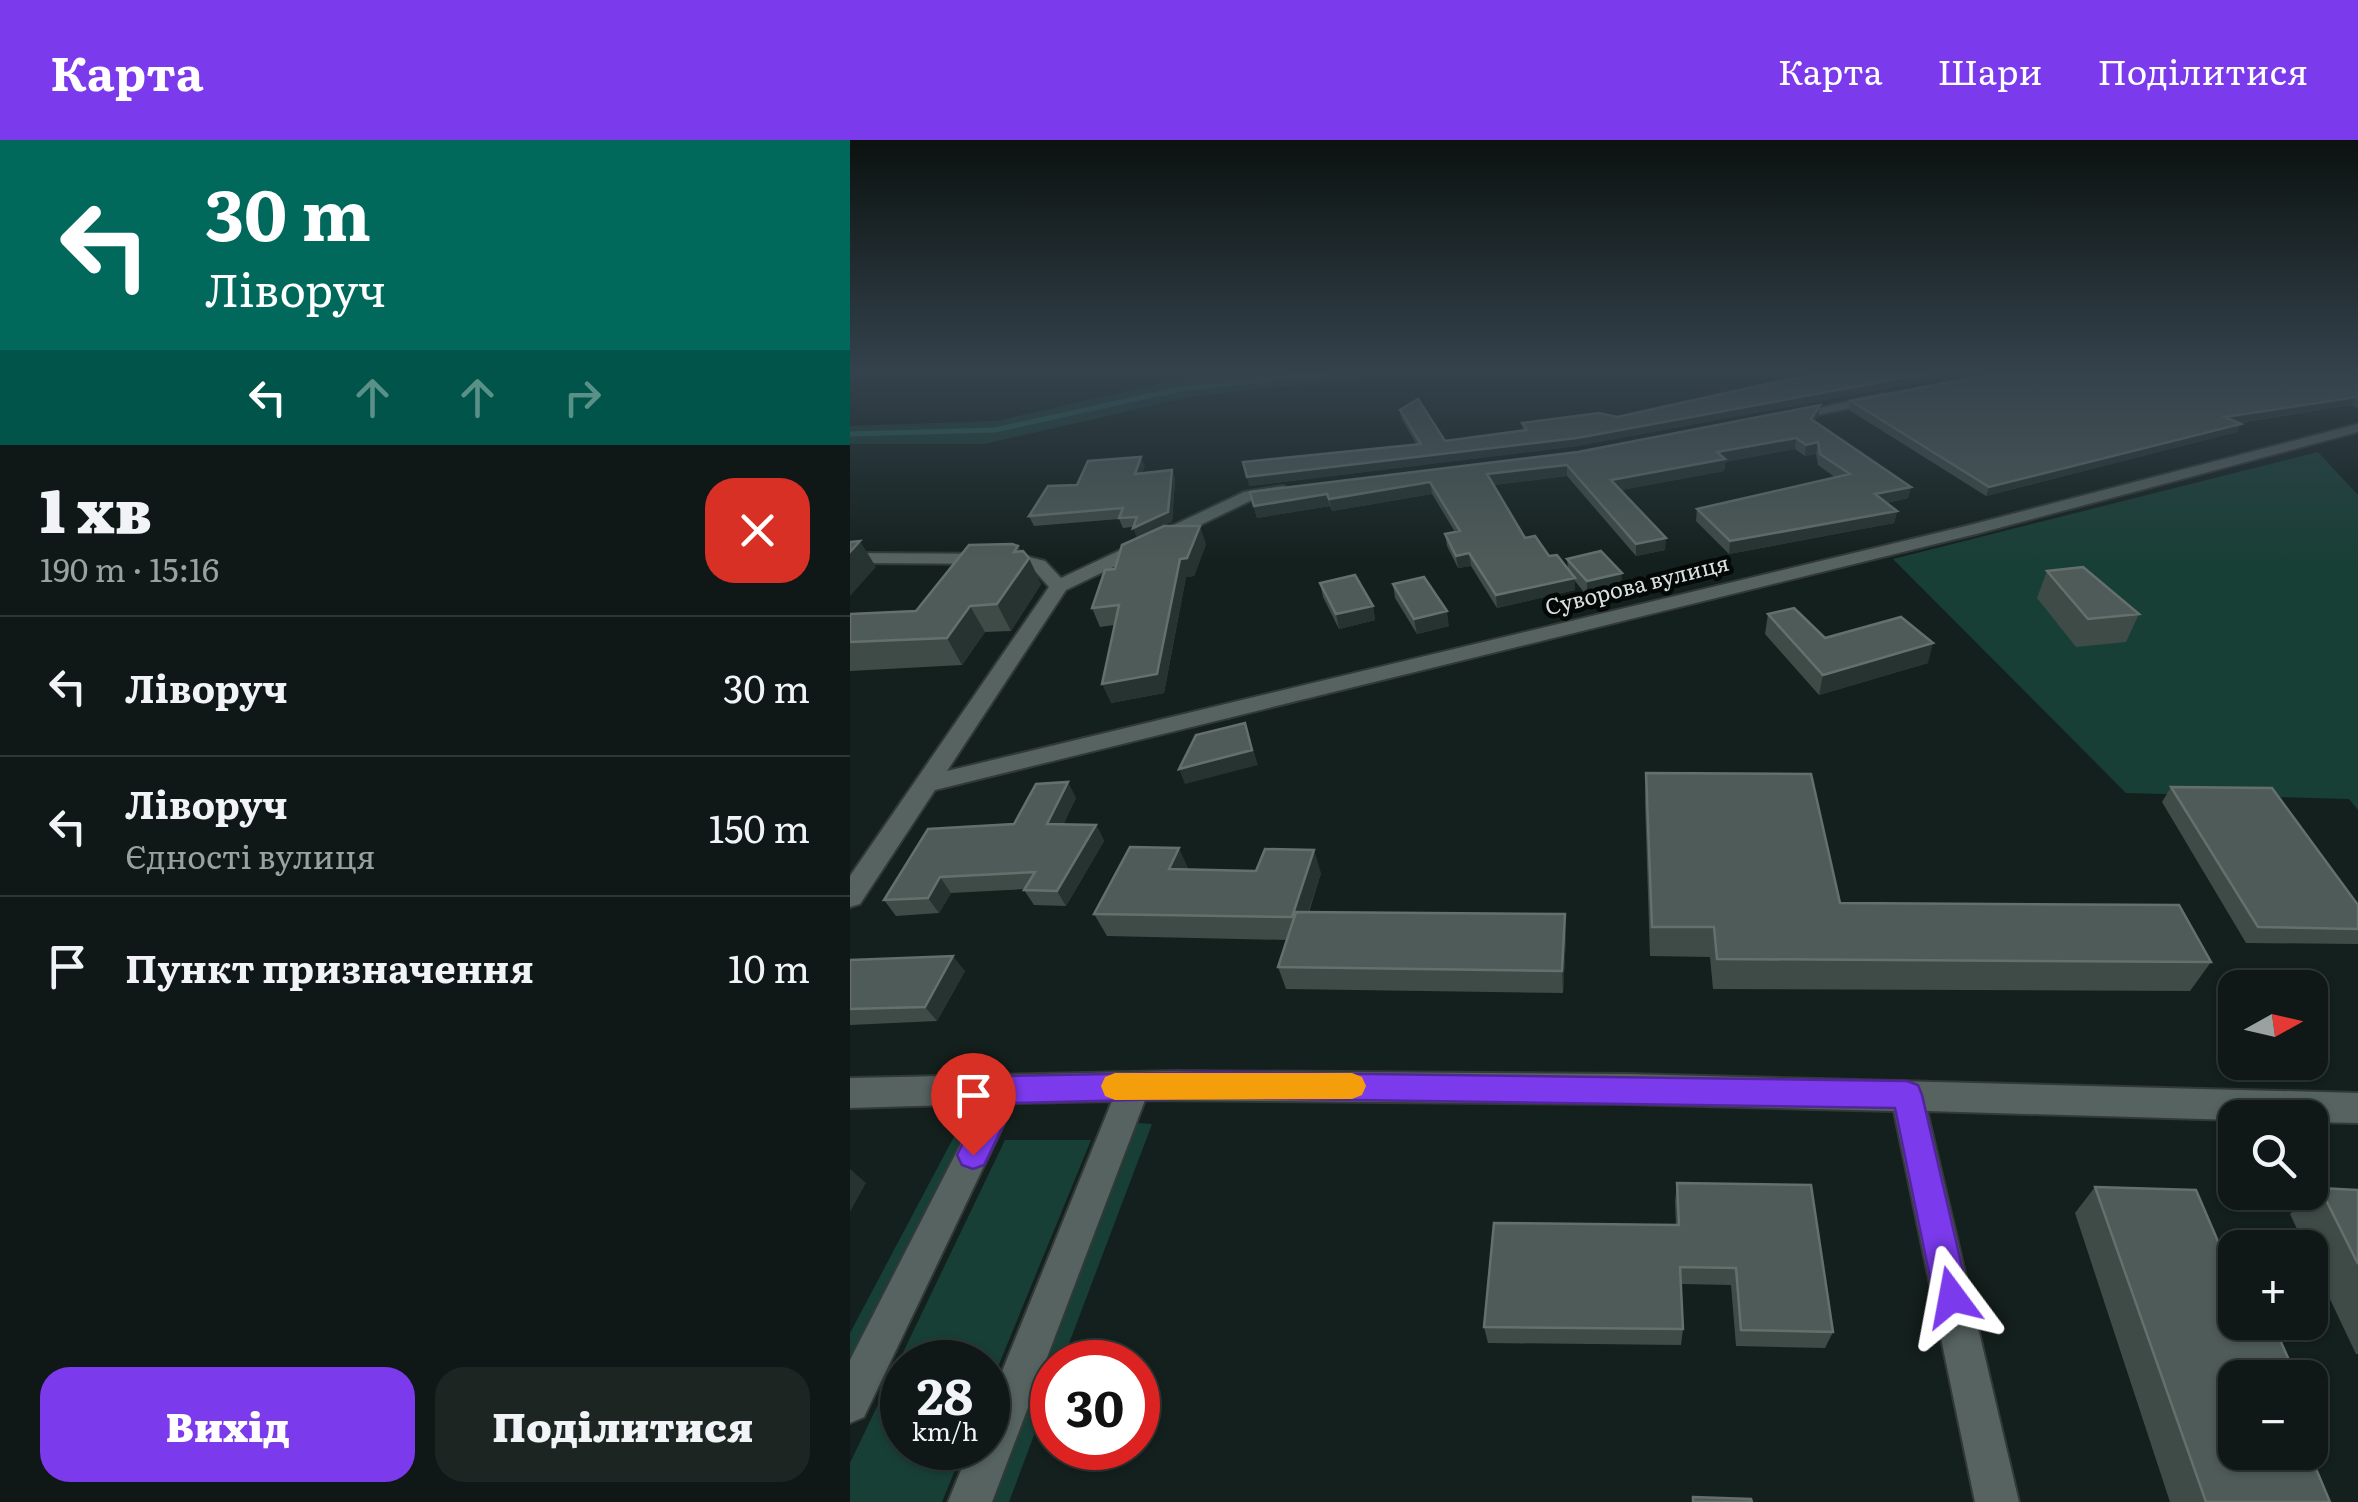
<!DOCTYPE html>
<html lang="uk">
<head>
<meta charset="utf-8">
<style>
	body { margin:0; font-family:Literata,serif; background:#1d2523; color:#f1f3f6; height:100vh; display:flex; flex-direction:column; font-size:38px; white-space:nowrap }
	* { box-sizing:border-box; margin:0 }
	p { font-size:32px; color:#9ba0a1 }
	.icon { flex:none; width:55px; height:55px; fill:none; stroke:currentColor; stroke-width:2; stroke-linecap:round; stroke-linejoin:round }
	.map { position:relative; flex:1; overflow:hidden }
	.panel { display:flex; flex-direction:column; background:#0f1816; width:850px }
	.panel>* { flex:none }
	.banner { background:#00695c; color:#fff; overflow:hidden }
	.needle { width:65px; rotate:82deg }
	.tools { position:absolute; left:1368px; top:830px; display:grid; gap:20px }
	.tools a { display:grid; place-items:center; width:110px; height:110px; border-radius:20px; background:#0f1816; box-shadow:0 2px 8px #0004,0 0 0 2px #2f3735; font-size:50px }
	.speed { position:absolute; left:30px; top:1200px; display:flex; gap:20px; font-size:50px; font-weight:700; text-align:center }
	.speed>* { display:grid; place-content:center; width:130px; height:130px; border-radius:50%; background:#0f1816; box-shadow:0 2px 8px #0004,0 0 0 2px #2f3735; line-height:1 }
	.speed small { font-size:25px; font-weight:400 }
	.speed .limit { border:15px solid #d22; background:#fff; color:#111 }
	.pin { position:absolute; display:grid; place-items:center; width:85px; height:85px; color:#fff; margin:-102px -42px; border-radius:50% 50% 50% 0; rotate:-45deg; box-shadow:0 0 10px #0007 }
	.pin .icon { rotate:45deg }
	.me { position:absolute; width:110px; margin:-55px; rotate:347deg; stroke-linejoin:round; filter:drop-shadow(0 0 8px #0008) }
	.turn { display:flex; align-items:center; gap:35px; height:210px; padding:0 40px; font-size:45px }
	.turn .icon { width:130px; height:130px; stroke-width:2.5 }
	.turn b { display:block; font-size:70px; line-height:85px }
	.lanes { display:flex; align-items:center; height:95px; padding:0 40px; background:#0003; justify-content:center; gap:50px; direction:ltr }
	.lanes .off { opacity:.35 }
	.round { display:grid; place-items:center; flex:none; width:105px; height:105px; border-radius:30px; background:#1d2523 }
	.summary { display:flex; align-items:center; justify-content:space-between; height:170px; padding:0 40px }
	h1 { font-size:60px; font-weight:800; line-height:75px }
	.button { display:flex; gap:20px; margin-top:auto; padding:20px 40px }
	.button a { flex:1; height:115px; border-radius:30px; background:#7c3aed; color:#fff; font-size:40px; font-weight:800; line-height:115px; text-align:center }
	.button a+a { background:#1d2523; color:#f1f3f6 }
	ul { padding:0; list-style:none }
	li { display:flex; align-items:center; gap:30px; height:140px; padding:0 40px; border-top:2px solid #2f3735 }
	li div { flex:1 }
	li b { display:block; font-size:38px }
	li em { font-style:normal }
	header { display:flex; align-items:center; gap:60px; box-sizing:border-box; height:140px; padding:0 50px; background:#7c3aed; color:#fff }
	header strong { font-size:48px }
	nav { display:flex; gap:55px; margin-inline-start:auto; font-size:35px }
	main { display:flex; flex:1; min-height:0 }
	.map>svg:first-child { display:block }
	.green { fill:#183f36 }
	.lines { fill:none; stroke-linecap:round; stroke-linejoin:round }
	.stream { stroke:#266659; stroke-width:5 }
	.street-casing { stroke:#323937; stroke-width:4 }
	.street { fill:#566360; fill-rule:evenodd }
	.wall { fill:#3f4b47 }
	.shaded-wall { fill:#273330 }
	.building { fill:#4f5b58; stroke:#65706d; stroke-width:2.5 }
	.route { fill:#7c3aed; stroke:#51269a; stroke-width:2.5 }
	.slow { fill:#f59e0b }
	.labels { text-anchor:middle; stroke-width:9; stroke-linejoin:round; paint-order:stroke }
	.far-street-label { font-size:22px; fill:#dae1df; stroke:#040807 }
</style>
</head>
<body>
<header>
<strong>Карта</strong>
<nav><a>Карта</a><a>Шари</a><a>Поділитися</a></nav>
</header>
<main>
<section class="panel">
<div class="banner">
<div class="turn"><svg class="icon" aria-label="left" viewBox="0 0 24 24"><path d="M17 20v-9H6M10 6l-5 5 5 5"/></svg><div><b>30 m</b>Ліворуч</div></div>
<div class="lanes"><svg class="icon" aria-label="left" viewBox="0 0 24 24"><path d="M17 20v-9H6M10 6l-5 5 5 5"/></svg><svg class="icon off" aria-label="ahead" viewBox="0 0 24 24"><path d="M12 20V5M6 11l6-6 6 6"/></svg><svg class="icon off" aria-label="ahead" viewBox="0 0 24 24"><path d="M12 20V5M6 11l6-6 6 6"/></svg><svg class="icon off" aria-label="right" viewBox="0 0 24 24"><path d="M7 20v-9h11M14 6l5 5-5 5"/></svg></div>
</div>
<div class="summary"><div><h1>1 хв</h1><p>190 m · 15:16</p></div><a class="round" style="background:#d93025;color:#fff"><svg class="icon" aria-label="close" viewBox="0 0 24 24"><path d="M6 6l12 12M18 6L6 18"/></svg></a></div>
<ul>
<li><svg class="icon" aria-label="left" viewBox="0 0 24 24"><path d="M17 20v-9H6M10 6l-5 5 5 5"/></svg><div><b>Ліворуч</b></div><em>30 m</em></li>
<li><svg class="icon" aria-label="left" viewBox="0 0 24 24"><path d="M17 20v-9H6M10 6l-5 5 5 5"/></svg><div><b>Ліворуч</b><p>Єдності вулиця</p></div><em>150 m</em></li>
<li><svg class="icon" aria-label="arrive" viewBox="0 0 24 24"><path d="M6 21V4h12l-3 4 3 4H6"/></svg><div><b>Пункт призначення</b></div><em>10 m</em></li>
</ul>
<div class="button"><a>Вихід</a><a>Поділитися</a></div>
</section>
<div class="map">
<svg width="1508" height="1362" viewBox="0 0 1508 1362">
	<rect width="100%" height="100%" fill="#14201d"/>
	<path class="green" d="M389 232H559L340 257 134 304H0V286L146 281 348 235Z
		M1468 312 1508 355V670L1499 659 1276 653 1043 419Z
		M287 983 302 984 212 1222H202V1247L159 1362H140Z
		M107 991H122L0 1227V1193Z
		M155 1000H241L138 1251V1222H52V1308H114L92 1362H0V1323Z"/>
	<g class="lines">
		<path class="stream" d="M0 294 145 290 330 249 489 232"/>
		<g class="street-casing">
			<path id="street" d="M1031 254 1036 255V261L937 281 930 277Z
				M1508 284V292L1126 394 85 650 10 764 0 767V736L199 447 183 429 166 424 0 423V413L166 414 195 421 211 438 394 352 433 346 441 351 404 359 216 450 97 631 1116 386Z
				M327 931 779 934 1508 953V983L1460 982V978L1385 980 1077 971 1169 1362H1125L1044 971 779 964 295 960 142 1362H98L120 1308H138V1266L262 961 164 963 14 1277 0 1283V1220L131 964 0 968V938Z"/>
		</g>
		<use href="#street" class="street"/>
	</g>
	<path class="wall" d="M986 232H1126L727 306 399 346 567 305 551 278 550 270 595 301 673 291 672 283 767 277Z
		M1508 232V269L1501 265 1389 283 1387 292 1136 356 999 270 1001 261Z
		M968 276 964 281 1061 347 1058 358 1037 363 1047 371 1044 383 879 414 846 381 847 369 986 338 968 325 966 314 955 316 945 309 875 322 874 331 771 350 815 410 786 416 717 336 643 345 675 398 718 429 717 419 771 448 737 456 725 441V450L647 468 621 426 608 428 597 406 595 394 605 392 582 354 482 371 480 366 407 378 400 352 728 312Z
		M295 326 292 333 322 330 325 339 322 382 273 388 269 379 184 386 179 376 227 345Z
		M356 404 344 436 336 437 314 553 261 563 264 485 250 487 242 468Z
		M168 406 191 444 161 491 135 492 112 525 0 531V474L66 471Z
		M1197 431 1289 474 1276 502 1226 507 1187 458Z
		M470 443 523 466 525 480 489 489 473 457Z
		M543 444 599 486 567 494 545 458Z
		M918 474 975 498 1078 523 969 555 915 494Z
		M796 633 990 763 1361 822 1340 851 863 849 860 817 800 816 795 663Z
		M1321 647 1508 765V804L1396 803 1312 662Z
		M226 658 213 685H246L254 701 216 766 184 765 174 750 175 749 101 753 89 773 46 776 34 760 164 684Z
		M339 730 471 733 459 772 716 797 713 853 436 849 428 827 437 800 257 796 244 774Z
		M0 820 115 831 87 881 0 885Z
		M827 1043 983 1192 975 1208 886 1206 881 1145 831 1144 833 1189 831 1205 638 1203 634 1187 826 1085 825 1062Z
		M1245 1047 1385 1182 1439 1220 1423 1230 1480 1362H1320L1225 1073Z
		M1470 1048 1508 1050V1214H1506L1460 1117V1108H1456L1440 1074Z"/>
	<path class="shaded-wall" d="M1086 232H1126L727 306 399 346 397 337Z
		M1506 257 1501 265 1372 285 1375 277Z
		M970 265 968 276 959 290 961 279Z
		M1391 284 1387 292 1136 356 1139 347Z
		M946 298 945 309 875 322 874 331 761 352V340L867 312Z
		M968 302 966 314 955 316 956 305Z
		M291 317 295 326 288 343 285 334Z
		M717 325V336L638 346 637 334Z
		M322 330 325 339 322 382 287 398 283 388Z
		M580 342 582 354 482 371 479 359Z
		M1061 347 1058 358 1023 366 1025 354Z
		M477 354 480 366 407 378 404 366Z
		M1047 371 1044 383 879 414 880 401Z
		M350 386 356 404 344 436 336 437 314 553 261 563 252 544Z
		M816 398 815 410 786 416V404Z
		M10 401 26 427 0 456V412Z
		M168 406 176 423 179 418 191 444 161 491 147 464 164 412Z
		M619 413 621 426 608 428 606 416Z
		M772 433 771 448 737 456V441Z
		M725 438V450L647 468 646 455Z
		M120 466 135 492 112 525 97 498Z
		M523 466 525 480 489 489 486 474Z
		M597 471 599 486 567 494 564 479Z
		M1083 503 1078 523 969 555 973 535Z
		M395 583 408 625 335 644 329 629Z
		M218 642 226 658 206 700 197 684Z
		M246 685 254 701 216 766 207 751Z
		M329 708 339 730 319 729Z
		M464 710 471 733 449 800 442 777Z
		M90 737 101 753 89 773 78 758Z
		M715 774 716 797 713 853 712 831Z
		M103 816 115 831 87 881 75 867Z
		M0 1029 16 1043 0 1072Z"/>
	<path class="building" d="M986 232H1086L727 298 397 337 393 322 571 304 550 270 568 259 595 301 677 290 672 283 749 273 767 277 935 240Z
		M1152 232H1508V258L1506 257 1375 277 1391 284 1139 347 1001 261Z
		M970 265 961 279 1061 347 1025 354 1047 371 880 401 847 369 1000 334 970 314 968 302 956 305 946 298 867 312 875 319 761 340 816 398 786 404 717 325 637 334 675 398 685 396 699 416 707 415 725 438 646 455 619 413 606 416 595 394 610 391 580 342 479 359 477 354 404 366 400 352 728 312Z
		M291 317 285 334 322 330 318 372 283 388 287 377 269 378 273 368 179 376 198 346 227 345 238 321Z
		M314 386H350L337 418 330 419 307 534 252 544 269 465 242 468 255 430 265 429 272 405Z
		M10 401 0 412V402Z
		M162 404 168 406 164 412 173 411 179 418 147 464 120 466 97 498 0 502V474L66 471 119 405Z
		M751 411 772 433 737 441 717 419Z
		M1233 427 1289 474 1238 479 1197 431Z
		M505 435 523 466 486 474 470 443Z
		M574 437 597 471 564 479 543 444Z
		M944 468 975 498 1051 477 1083 503 973 535 918 474Z
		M395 583 402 610 329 629 346 595Z
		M796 633 961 634 990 763 1329 765 1361 822 867 819 864 787H802Z
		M218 642 197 684 246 685 207 751 174 750 185 732 90 737 78 758 34 760 78 689 164 684 186 644Z
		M1321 647 1422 648 1508 765V789L1408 787Z
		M280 707 329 708 319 729 406 731 415 709 464 710 442 777 244 774Z
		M446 772 715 774 712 831 428 827Z
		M103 816 75 867 0 869V820Z
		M827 1043 961 1045 983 1192 891 1190 886 1128 830 1127 833 1189 634 1187 644 1083 829 1085Z
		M1245 1047 1346 1050 1385 1141V1182H1422L1439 1220 1418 1219 1426 1238H1385V1312H1459L1480 1362H1356Z
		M1470 1048 1508 1050V1124Z
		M843 1357 901 1359 902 1362H843Z"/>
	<linearGradient id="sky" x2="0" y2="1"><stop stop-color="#0b1210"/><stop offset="0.55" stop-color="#34424c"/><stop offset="1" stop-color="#34424c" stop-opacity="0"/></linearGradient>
	<rect width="1508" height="422" fill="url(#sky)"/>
	<path class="route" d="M363 932 1057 941 1068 945 1072 955 1119 1157 1114 1169 1102 1175 1090 1169 1084 1157 1045 968 363 958 164 963 134 1025 123 1029 112 1025 107 1015 145 940 155 936Z"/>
	<path class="slow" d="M265 933H502L512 937 516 946 512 955 502 959 265 960 255 956 251 946 255 937Z"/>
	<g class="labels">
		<g class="far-street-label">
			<text transform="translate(787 445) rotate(-14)" y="8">Суворова вулиця</text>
		</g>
	</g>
</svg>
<div class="tools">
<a><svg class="needle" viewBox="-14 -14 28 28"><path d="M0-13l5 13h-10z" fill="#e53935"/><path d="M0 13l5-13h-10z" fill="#9ba0a1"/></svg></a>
<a><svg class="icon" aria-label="search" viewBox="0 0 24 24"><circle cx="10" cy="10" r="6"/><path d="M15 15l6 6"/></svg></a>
<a>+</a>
<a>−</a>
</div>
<div class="speed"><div>28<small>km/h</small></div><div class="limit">30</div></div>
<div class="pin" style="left:123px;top:1015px;background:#d93025"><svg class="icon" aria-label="arrive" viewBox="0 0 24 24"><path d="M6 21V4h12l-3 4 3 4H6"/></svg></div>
<svg class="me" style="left:1102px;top:1157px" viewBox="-20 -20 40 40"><path d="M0-17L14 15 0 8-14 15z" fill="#7c3aed" stroke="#fff" stroke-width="4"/></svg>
</div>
</main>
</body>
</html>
